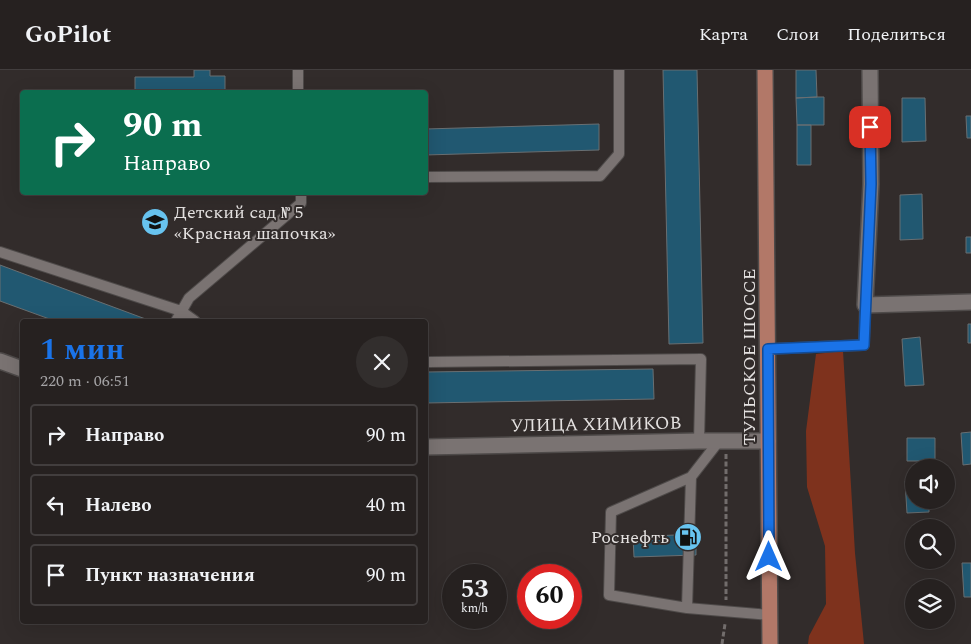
<!DOCTYPE html>
<html lang="ru">
<head>
<meta charset="utf-8">
<style>
	body { margin:0; font-family:Spectral,serif; background:#322e2d; color:#f1f3f6; height:100vh; display:flex; flex-direction:column; font-size:19px; white-space:nowrap }
	* { box-sizing:border-box; margin:0 }
	p { font-size:16px; color:#a4a3a5 }
	.icon { flex:none; width:28px; height:28px; fill:none; stroke:currentColor; stroke-width:2; stroke-linecap:round; stroke-linejoin:round }
	.map { position:relative; flex:1; overflow:hidden }
	.panel { position:absolute; left:20px; top:249px; width:408px; height:305px; display:flex; flex-direction:column; background:#262120; border-radius:5px; box-shadow:0 5px 20px #0002,0 0 0 1px #423e3e }
	.panel>* { flex:none }
	.top-card { position:absolute; left:20px; top:20px; width:408px; height:105px; border-radius:5px; box-shadow:0 5px 20px #0002,0 0 0 1px #423e3e; background:#0b6e4f; color:#fff; overflow:hidden }
	.tools { position:absolute; left:905px; top:389px; display:grid; gap:10px }
	.tools a { display:grid; place-items:center; width:50px; height:50px; border-radius:50%; background:#262120; box-shadow:0 5px 20px #0002,0 0 0 1px #423e3e; font-size:25px }
	.speed { position:absolute; left:442px; top:494px; display:flex; gap:10px; font-size:25px; font-weight:700; text-align:center }
	.speed>* { display:grid; place-content:center; width:65px; height:65px; border-radius:50%; background:#262120; box-shadow:0 5px 20px #0002,0 0 0 1px #423e3e; line-height:1 }
	.speed small { font-size:12px; font-weight:400 }
	.speed .limit { border:8px solid #d22; background:#fff; color:#111 }
	.pin { position:absolute; display:grid; place-items:center; width:42px; height:42px; color:#fff; margin:-21px; border-radius:10px; box-shadow:0 2px 8px #0006 }
	.me { position:absolute; width:55px; margin:-28px; rotate:0deg; stroke-linejoin:round; filter:drop-shadow(0 0 4px #0008) }
	.turn { display:flex; align-items:center; gap:18px; height:105px; padding:0 20px; font-size:22px }
	.turn .icon { width:65px; height:65px; stroke-width:2.5 }
	.turn b { display:block; font-size:35px; line-height:42px }
	.round { display:grid; place-items:center; flex:none; width:52px; height:52px; border-radius:26px; background:#322e2d }
	.headline { display:flex; align-items:center; justify-content:space-between; height:85px; padding:0 20px }
	h1 { font-size:30px; font-weight:700; line-height:38px; color:#1a73e8 }
	ul { padding:0; list-style:none }
	li { display:flex; align-items:center; gap:15px; height:62px; margin:0 10px 8px; padding:0 10px; border:2px solid #423e3e; border-radius:5px }
	li div { flex:1 }
	li b { display:block; font-size:19px }
	li em { font-style:normal }
	header { display:flex; align-items:center; gap:30px; box-sizing:border-box; height:70px; padding:0 25px; background:#262120; border-bottom:1px solid #423e3e }
	header strong { font-size:24px }
	nav { display:flex; gap:28px; margin-inline-start:auto; font-size:18px }
	.map>svg:first-child { display:block }
	.green { fill:#7e321d }
	.building { fill:#215871; stroke:#696f72 }
	.lines { fill:none; stroke-linecap:round; stroke-linejoin:round }
	.service-casing { stroke:#4e4a49; stroke-width:12 }
	.minor-casing { stroke:#4e4a49; stroke-width:18 }
	.primary-casing { stroke:#4e4a49; stroke-width:18 }
	.path { stroke:#726d6c; stroke-width:3; stroke-dasharray:5 2.5; stroke-linecap:butt }
	.service { stroke:#7a7372; stroke-width:10 }
	.minor { stroke:#7a7372; stroke-width:15 }
	.primary { stroke:#b27868; stroke-width:15 }
	.route-casing { stroke:#114b97; stroke-width:12 }
	.route { stroke:#1a73e8; stroke-width:9 }
	.labels { text-anchor:middle; stroke-width:4; stroke-linejoin:round; paint-order:stroke }
	.poi-label { font-size:18px; fill:#e5e2e1; stroke:#322c2b; text-anchor:start }
	.street-label { font-size:18px; fill:#e5e2e1; stroke:#322c2b }
</style>
</head>
<body>
<header>
<strong>GoPilot</strong>
<nav><a>Карта</a><a>Слои</a><a>Поделиться</a></nav>
</header>
<div class="map">
<svg width="971" height="574" viewBox="0 0 971 574">
	<rect width="100%" height="100%" fill="#322c2b"/>
	<path class="green" d="M843 281 855 483 864 574H808L809 566 826 534 825 476 807 417 806 361 816 284Z"/>
	<path class="building" d="M194 0H210V6H225V22H135V7H194Z
		M663 0H697L703 273 669 274Z
		M796 0H816L817 27 796 28Z
		M817 27H824V55H797L796 28Z
		M902 28H925L926 71 902 72Z
		M966 46H971V68H967Z
		M599 54V80L425 85V59Z
		M797 55H811V95H797Z
		M922 124 923 169 900 170V125Z
		M966 167H971V183H966Z
		M0 195 151 251H55L0 231Z
		M968 254H971V273H968Z
		M920 267 924 315 905 316 902 269Z
		M653 299 654 329 426 333 425 302Z
		M971 362V394L963 395 961 363Z
		M907 368H935V391H907Z
		M914 410V430H929V442L907 443 905 411Z
		M696 464V485L634 487 633 467Z
		M962 493H971V527H964Z"/>
	<g class="lines">
		<g class="service-casing">
			<path id="service" d="M298 0V22
				M425 107 600 106 619 84V0
				M0 182 181 241 195 251
				M176 251 189 228 301 133V122
				M768 279 864 275 865 235
				M429 292 701 289 699 371
				M719 371 691 407 687 538 769 545
				M687 538 609 525 611 442 691 407"/>
		</g>
		<g class="minor-casing">
			<path id="minor" d="M870 0 871 114 865 235 971 232
				M0 291 22 299
				M425 377 699 371H768"/>
		</g>
		<g class="primary-casing">
			<path id="primary" d="M765 0 770 574"/>
		</g>
		<path class="path" d="M726 384V530
			M722 574 725 554"/>
		<use href="#service" class="service"/>
		<use href="#minor" class="minor"/>
		<use href="#primary" class="primary"/>
	</g>
	<g class="lines">
		<g class="route-casing">
			<path id="route" d="M769 487 768 279 864 275 871 114 870 57"/>
		</g>
		<use href="#route" class="route"/>
	</g>
	<defs>
		<g id="school-disc" transform="scale(1.4375)"><circle r="9.5" fill="#68c4f0" stroke="#322c2b"/><path d="M0-5L7-2L0 1L-7-2ZM-4 1L0 2.5L4 1V4Q0 6-4 4Z" fill="#111"/></g>
		<g id="fuel-disc" transform="scale(1.4375)"><circle r="9.5" fill="#68c4f0" stroke="#322c2b"/><path d="M-5.5-6h7V0h2V4h1.3V-2.5L3-4.5l.8-.8L6-3V5H2.5V1h-1V6h-7ZM-4.2-4.7v3.2H.2V-4.7Z" fill="#111"/></g>
	</defs>
	<g fill-rule="evenodd">
		<use href="#school-disc" x="155" y="152"/>
		<use href="#fuel-disc" x="688" y="467"/>
	</g>
	<g class="labels">
		<g class="poi-label">
			<text x="174" y="148">Детский сад № 5<tspan x="174" dy="21">«Красная шапочка»</tspan></text>
			<text x="669" y="473" text-anchor="end">Роснефть</text>
		</g>
		<g class="street-label">
			<text transform="translate(749 287) rotate(-90)" y="6">ТУЛЬСКОЕ ШОССЕ</text>
			<text transform="translate(596 354) rotate(-1)" y="6">УЛИЦА ХИМИКОВ</text>
		</g>
	</g>
</svg>
<div class="tools">
<a><svg class="icon" aria-label="sound" viewBox="0 0 24 24"><path d="M4 9h4l5-4v14l-5-4H4zM17 9q2 3 0 6"/></svg></a>
<a><svg class="icon" aria-label="search" viewBox="0 0 24 24"><circle cx="10" cy="10" r="6"/><path d="M15 15l6 6"/></svg></a>
<a><svg class="icon" aria-label="layers" viewBox="0 0 24 24"><path d="M12 4l9 5-9 5-9-5zM3 14l9 5 9-5"/></svg></a>
</div>
<div class="speed"><div>53<small>km/h</small></div><div class="limit">60</div></div>
<div class="pin" style="left:870px;top:57px;background:#d93025"><svg class="icon" aria-label="arrive" viewBox="0 0 24 24"><path d="M6 21V4h12l-3 4 3 4H6"/></svg></div>
<svg class="me" style="left:769px;top:487px" viewBox="-20 -20 40 40"><path d="M0-17L14 15 0 8-14 15z" fill="#1a73e8" stroke="#fff" stroke-width="4"/></svg>
<div class="top-card">
<div class="turn"><svg class="icon" aria-label="right" viewBox="0 0 24 24"><path d="M7 20v-9h11M14 6l5 5-5 5"/></svg><div><b>90 m</b>Направо</div></div>
</div>
<section class="panel">
<div class="headline"><div><h1>1 мин</h1><p>220 m · 06:51</p></div><a class="round"><svg class="icon" aria-label="close" viewBox="0 0 24 24"><path d="M6 6l12 12M18 6L6 18"/></svg></a></div>
<ul>
<li><svg class="icon" aria-label="right" viewBox="0 0 24 24"><path d="M7 20v-9h11M14 6l5 5-5 5"/></svg><div><b>Направо</b></div><em>90 m</em></li>
<li><svg class="icon" aria-label="left" viewBox="0 0 24 24"><path d="M17 20v-9H6M10 6l-5 5 5 5"/></svg><div><b>Налево</b></div><em>40 m</em></li>
<li><svg class="icon" aria-label="arrive" viewBox="0 0 24 24"><path d="M6 21V4h12l-3 4 3 4H6"/></svg><div><b>Пункт назначения</b></div><em>90 m</em></li>
</ul>
</section>
</div>
</body>
</html>
